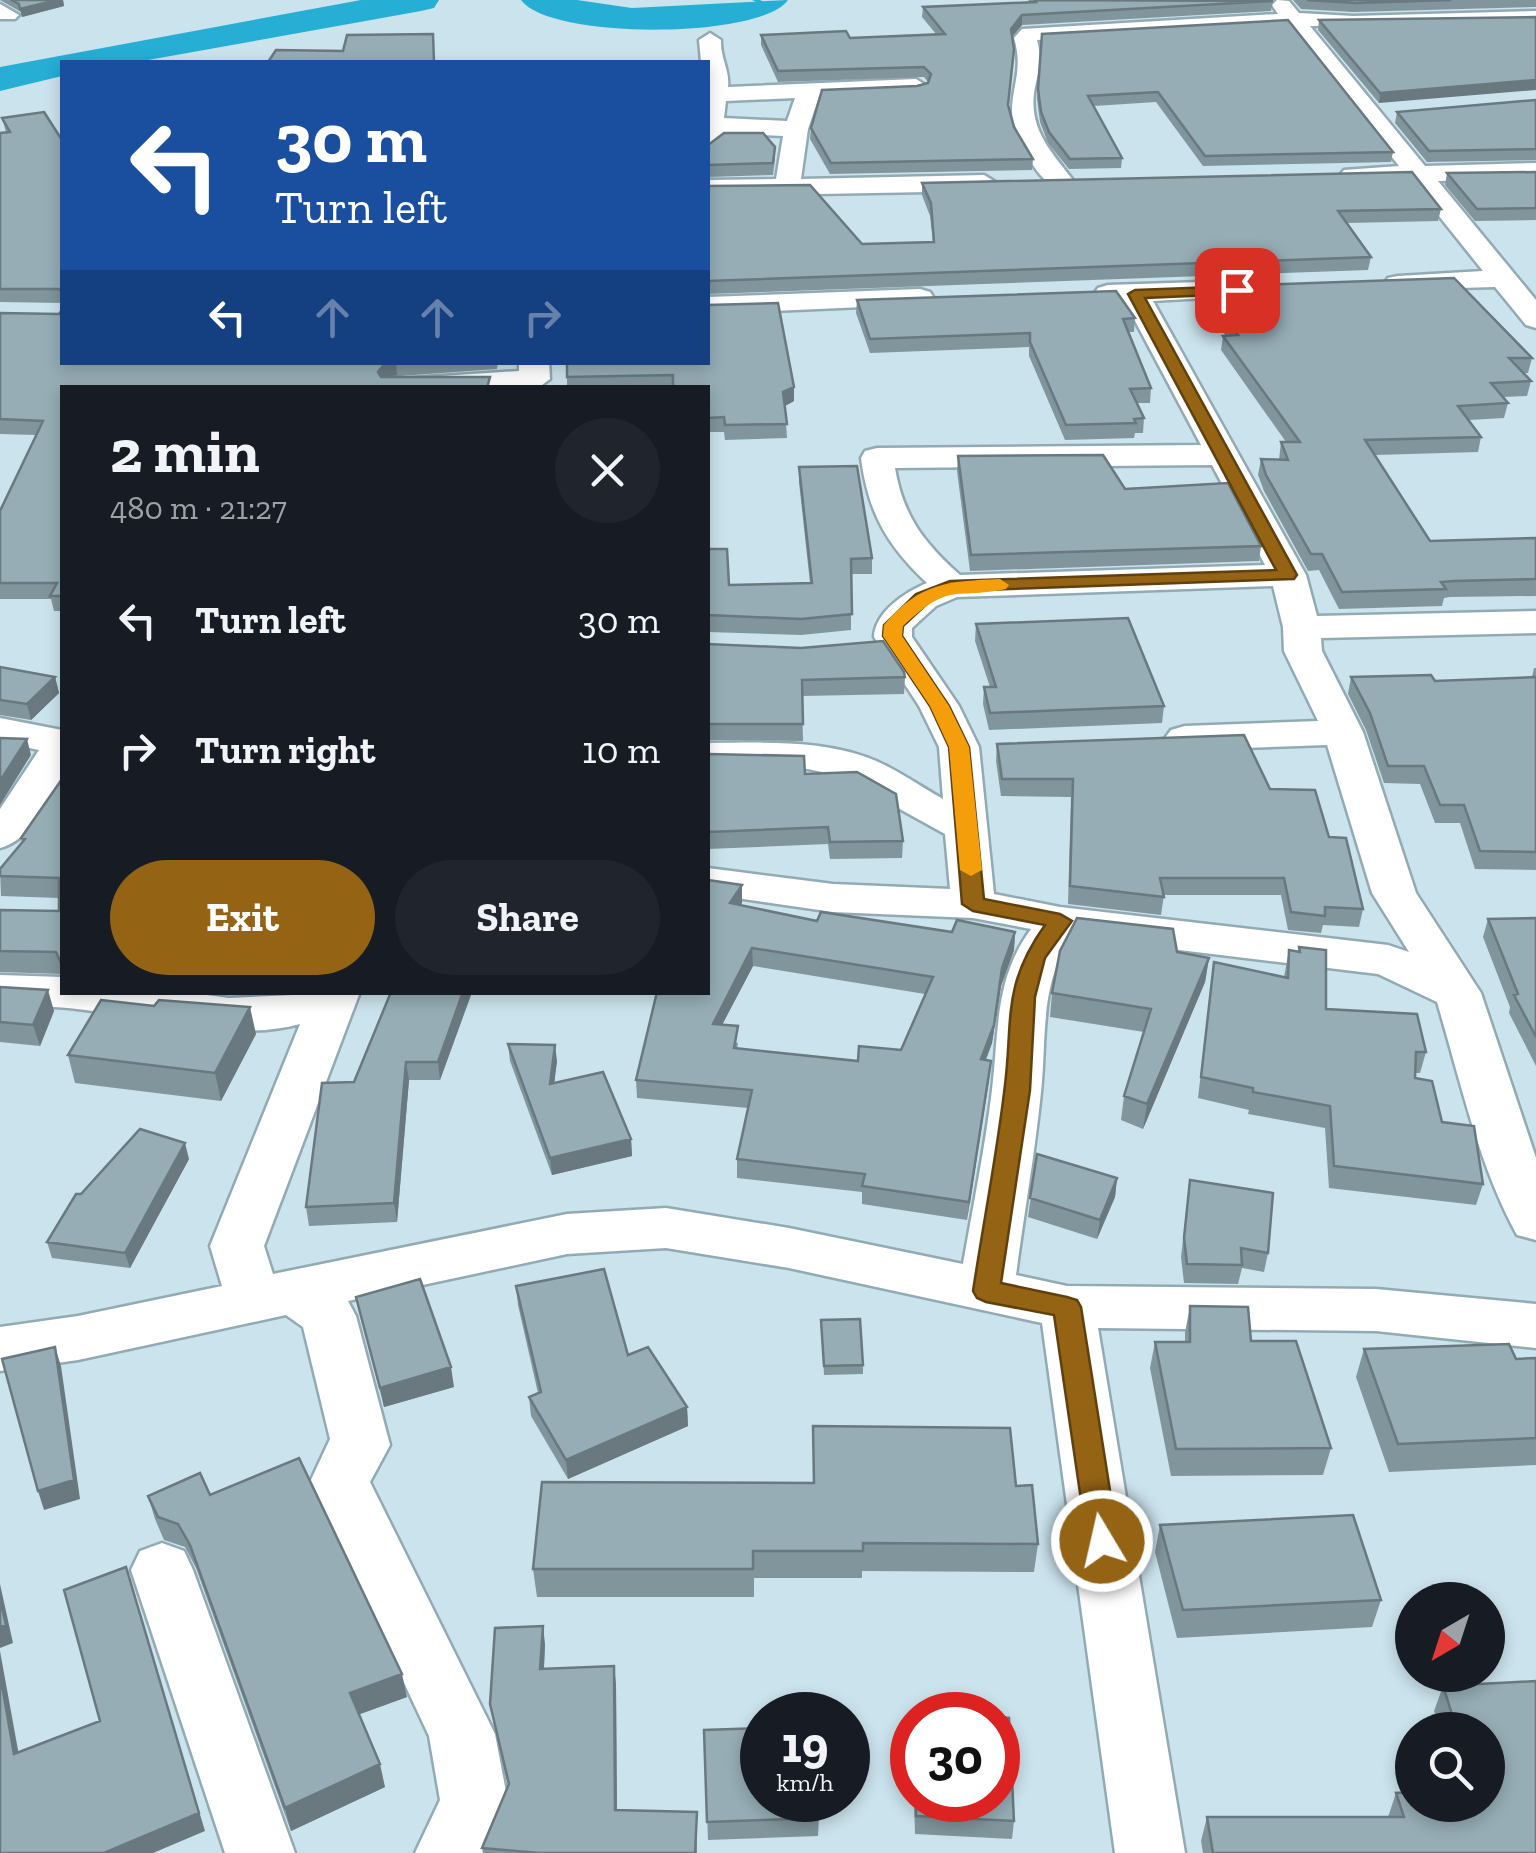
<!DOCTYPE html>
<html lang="en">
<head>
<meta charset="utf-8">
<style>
	body { margin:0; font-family:"Zilla Slab",serif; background:#20242c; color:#f1f3f6; height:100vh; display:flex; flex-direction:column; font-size:38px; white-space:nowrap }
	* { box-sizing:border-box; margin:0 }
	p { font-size:32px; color:#9ea1a6 }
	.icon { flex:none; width:55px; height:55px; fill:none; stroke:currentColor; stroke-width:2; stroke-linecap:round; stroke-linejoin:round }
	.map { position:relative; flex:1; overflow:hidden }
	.sheet { position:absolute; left:60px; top:385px; width:650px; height:610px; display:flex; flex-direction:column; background:#171b24; border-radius:0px; box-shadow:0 5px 15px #0003 }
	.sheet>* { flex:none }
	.hud { position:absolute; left:60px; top:60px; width:650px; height:305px; border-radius:0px; box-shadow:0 5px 15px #0003; background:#1a4fa0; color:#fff; overflow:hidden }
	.needle { width:65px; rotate:219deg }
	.buttons { position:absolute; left:1395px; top:1582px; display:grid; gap:20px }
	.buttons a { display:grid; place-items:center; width:110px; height:110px; border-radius:50%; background:#171b24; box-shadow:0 5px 15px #0003; font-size:50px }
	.speed { position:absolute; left:740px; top:1692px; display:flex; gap:20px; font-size:50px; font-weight:700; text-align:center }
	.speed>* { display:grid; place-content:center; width:130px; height:130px; border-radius:50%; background:#171b24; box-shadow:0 5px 15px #0003; line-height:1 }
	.speed small { font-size:25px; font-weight:400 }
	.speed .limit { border:15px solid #d22; background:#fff; color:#111 }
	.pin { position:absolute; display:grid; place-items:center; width:85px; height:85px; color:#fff; margin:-42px; border-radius:20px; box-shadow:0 5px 15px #0006 }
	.me { position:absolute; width:110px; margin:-55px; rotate:351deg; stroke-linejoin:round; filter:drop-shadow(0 0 8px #0008) }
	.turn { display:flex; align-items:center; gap:35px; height:210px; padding:0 50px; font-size:45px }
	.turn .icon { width:130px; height:130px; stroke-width:2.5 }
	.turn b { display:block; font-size:70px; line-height:85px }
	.lanes { display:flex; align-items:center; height:95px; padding:0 50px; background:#0003; justify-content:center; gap:50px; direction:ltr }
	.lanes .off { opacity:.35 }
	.round { display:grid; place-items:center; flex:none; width:105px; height:105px; border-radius:52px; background:#20242c }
	.summary { display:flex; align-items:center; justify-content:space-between; height:170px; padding:0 50px }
	h1 { font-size:60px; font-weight:800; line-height:75px }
	.button { display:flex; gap:20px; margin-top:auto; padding:20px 50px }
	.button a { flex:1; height:115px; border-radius:60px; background:#946314; color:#fff; font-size:40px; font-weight:800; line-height:115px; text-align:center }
	.button a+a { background:#20242c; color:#f1f3f6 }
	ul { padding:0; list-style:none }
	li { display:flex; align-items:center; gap:30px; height:130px; padding:0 50px }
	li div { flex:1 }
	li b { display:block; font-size:38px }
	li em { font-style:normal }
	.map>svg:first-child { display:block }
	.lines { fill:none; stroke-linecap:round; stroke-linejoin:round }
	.stream { fill:#26aed5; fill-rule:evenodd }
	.river { fill:#26aed5; fill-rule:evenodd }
	.street-casing { stroke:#92aab3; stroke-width:5 }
	.street { fill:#fff; fill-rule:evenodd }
	.wall { fill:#81959d; fill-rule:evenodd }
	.shaded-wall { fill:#69797f }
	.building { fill:#96adb6; stroke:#69797f; stroke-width:2.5; fill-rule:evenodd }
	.route { fill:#946314; stroke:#60400d; stroke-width:2.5 }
	.slow { fill:#f59e0b }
</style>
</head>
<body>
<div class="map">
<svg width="1536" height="1853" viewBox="0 0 1536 1853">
	<rect width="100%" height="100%" fill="#cbe3ed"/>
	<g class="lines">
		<path class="stream" d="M752 0H760L766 3 763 5Z"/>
		<path class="river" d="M361 0H439L434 8 421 11 137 62H62V76L0 91V67Z
			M521 0H577L632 8 788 0C761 39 549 40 521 0Z"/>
		<g class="street-casing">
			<path id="street" d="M1277 0 1289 1 1299 13 1353 16 1536 11V23L1310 26 1425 166 1536 163V179L1438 181 1536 300V328L1526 325 1495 287 1388 290 1384 284 1388 278 1398 276 1483 271 1411 181 1344 180 1340 175 1344 170 1399 166 1288 26 1037 40C1042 58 1039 70 1035 87 1027 128 1051 151 1073 180L1060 188C1046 184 1038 173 1031 162 991 104 1029 87 1014 38L1022 29 1278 14 1272 5Z
				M0 4 19 15 15 19H0Z
				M710 33 721 40C720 58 730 70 728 87L916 79 927 86 916 93 819 97 808 129 801 179 984 175 997 183 984 191 708 196V180L776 179 783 136 722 133 720 147 708 154V62H701L699 40ZM795 98 787 121 724 118 726 101Z
				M1264 280 1274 282 1278 288 1274 294 1153 301 1306 575 1317 616 1536 611V633L1321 638 1322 651 1363 732 1416 893 1481 993 1536 1158V1240L1517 1235C1478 1164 1460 1079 1437 1002L1378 974 1072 937C1039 984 1047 1037 1041 1092 1035 1153 1024 1214 1016 1275L1067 1286 1376 1289 1536 1304V1348L1376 1331 1098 1328 1185 1853H1115L1042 1323 789 1268 666 1248 567 1254 348 1301 356 1316 390 1445 370 1482 495 1734 508 1802 485 1853H415L440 1800 429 1736 310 1482 330 1439 303 1327 286 1315 78 1360 0 1371V1327L78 1316 222 1286 210 1246 300 1024C230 1043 148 1017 77 1009 52 1006 26 1006 0 1005V975L62 977V992H185L229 998 360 992 264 1246 273 1274 567 1214 666 1208 789 1228 963 1264C973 1206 985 1148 992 1090 999 1032 994 979 1031 929L973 918 833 912 708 894V868L833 884 950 889 945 834 840 776 808 769 708 767V743C759 743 816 739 866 757 892 766 918 785 943 799L939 747 919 706 874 637C875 612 905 592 927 583 887 546 868 512 861 458L865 451 877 448 1201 445 1125 302 1098 300 1094 294 1098 288 1108 285ZM1212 465 1265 565 960 575C924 543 903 516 895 468ZM1273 586 1283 627 1284 651 1318 721 1185 726 1171 730 1165 738 1171 746 1185 750 1327 745 1372 893 1409 952 1388 945 1060 907 994 894 979 747 959 706 912 637V628L936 606 957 597Z
				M920 289 930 292 934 298 930 304 708 314V297Z
				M519 362H549L550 379 538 388H383L387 381 398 379 519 371Z
				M0 718 62 730C62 745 66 765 62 778 56 804 25 842 0 848V809L39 750 0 742Z
				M162 1543 184 1551 193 1570 295 1853H225L131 1570 140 1551Z"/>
		</g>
		<use href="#street" class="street"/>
	</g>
	<path class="wall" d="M0 0H63L64 6 22 17 21 12Z
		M1028 0H1273L1271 11 1022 25 1012 37 1008 106 1014 127 1033 159 1032 170 830 174 810 139 811 128 928 82 924 77 778 82 761 45V35L850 38 936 34 922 17 923 7 1030 2Z
		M1293 0H1536V7L1353 12 1301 9Z
		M1536 17 1379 103 1318 30 1319 20Z
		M1042 34 1393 152 1391 162 1203 166 1156 102 1094 106 1122 158 1121 168 1069 169 1048 143 1040 122 1037 99Z
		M1536 100V160L1427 162 1395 123 1397 112Z
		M2 118 62 140V303L0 302V133L6 132Z
		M708 145 775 159 773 175 708 177Z
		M1536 172V220L1475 221 1445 185 1447 173Z
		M922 183 1441 209 1438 221 1347 223 1371 257 1368 270 708 294V296V186L862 244 933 242 930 216 922 195Z
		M1202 287 1532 358 1528 373H1523L1531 381 1527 396 1503 397 1508 403 1504 418 1469 420 1481 437 1478 452 1375 455 1430 541 1536 538V596L1450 597 1444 598 1442 606 1339 609 1319 570 1308 571 1264 491 1258 475 1261 459 1279 460 1281 442H1286L1221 350 1223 336H1226L1200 301Z
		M857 300 1135 318 1134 332H1129L1151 388 1150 403H1137L1144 418 1143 433H1135L1134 438 1065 440 1029 356V347L870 353 856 313Z
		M0 313 62 362H498L497 369 386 377 62 388V611H54L51 599H0V511L36 435 0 434Z
		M567 362H708L794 401 785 406 787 438 725 440 724 432H708V388H567Z
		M958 456 1125 489 1261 546 1259 561 970 571 957 471Z
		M799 467 872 558V574H851V630L801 635 708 632V549L729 585 810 583 799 482Z
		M976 624 1164 706 1162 723 989 730 983 704 984 687H990L975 641Z
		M708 644 905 677 904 694 802 696 803 741 708 740Z
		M0 667 55 677 59 693 31 720 0 715Z
		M1534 668H1536V870L1475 869 1460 823H1435L1420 784 1384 783 1366 730 1348 694 1351 677 1435 681 1532 677Z
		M997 744 1270 789 1329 837 1363 909 1359 927 1323 925 1321 933 1288 930 1281 895H1164L1161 915 1068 904 1071 797 1001 796 996 761Z
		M708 754 805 774 903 841 902 858 830 859 828 844 708 849Z
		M62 779V974L0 972V910L59 911V898L1 896 0 869 22 842 21 838Z
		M708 880 742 903 740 905 817 921 952 932H1015L1014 950 1001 986 992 1043 986 1060 989 1079 967 1220 862 1204V1192L737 1178V1159L748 1108 637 1098 636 1080 656 992H708ZM753 966 925 994 901 1050 858 1061 737 1048 738 1044 722 1025Z
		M1536 918V1066L1509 1013 1510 1007 1483 937 1488 919Z
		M1299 947 1326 1009 1426 1052 1420 1073H1415V1078L1442 1122 1483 1184 1476 1205 1329 1188 1325 1128 1248 1114 1249 1110 1198 1098 1214 962 1284 977 1289 950 1298 952Z
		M1177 952 1209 958 1205 982 1143 1129 1121 1120 1124 1096 1144 1032 1050 1017 1052 993Z
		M0 987 54 1011 40 1046 0 1042Z
		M216 992H255L229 994Z
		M472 992 440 1080H409L397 1222 309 1226 306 1207 354 1082Z
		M154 1006 256 1034 221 1101 75 1083 68 1055Z
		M508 1044 557 1061 554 1083 631 1139 632 1156 552 1175 510 1061Z
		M1037 1154 1117 1178 1115 1197 1097 1239 1028 1217Z
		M189 1159 130 1268 52 1258 47 1242Z
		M1190 1180 1268 1253 1264 1272 1242 1268 1238 1284 1184 1283 1181 1257Z
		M516 1286 628 1355 687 1407 688 1426 568 1479 531 1416 529 1397 538 1393 518 1305Z
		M356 1297 454 1387 384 1407Z
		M1190 1306 1251 1341 1331 1448 1323 1475 1171 1476 1150 1368 1155 1342H1185V1333Z
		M821 1320 863 1365V1374L824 1375Z
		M1364 1349 1516 1359 1536 1358V1465L1389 1472 1356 1377Z
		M813 1426 1016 1486 1038 1544 1034 1572 862 1571V1578H754V1597H537L533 1569 813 1483Z
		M210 1495 407 1697 359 1714 385 1787 291 1831 196 1568 185 1547 164 1540 155 1519 148 1496Z
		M1160 1525 1381 1600 1372 1627 1177 1638 1155 1552Z
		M545 1644 544 1669 616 1684 617 1810 697 1829V1853H483L482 1848 508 1786 490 1704Z
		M1536 1681V1853H1203L1201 1841 1207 1817H1388L1396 1793 1412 1792V1805H1488V1730H1440L1434 1711 1443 1686Z
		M704 1730 819 1818 818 1836 708 1840Z
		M914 1800H998L1014 1821 1012 1839 915 1834Z"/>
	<path class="shaded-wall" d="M57 0H63L64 6 22 17 20 9Z
		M1022 15V25L1010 39 1011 29Z
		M1536 80V90L1379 103 1380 93Z
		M396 362 397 375 386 377 380 386 378 372 385 363Z
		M794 387V401L783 407V392Z
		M55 677 59 693 31 720 27 704Z
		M27 739 31 755 0 805V781Z
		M742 885V903L730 920V903Z
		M1015 932 1014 950 1001 986 992 1043 979 1077 981 1059 1002 968Z
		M752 948 753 966 713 1042V1024Z
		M1209 958 1205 982 1143 1129 1147 1104Z
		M48 990 54 1011 40 1046 33 1025Z
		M463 992H472L440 1080 438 1062Z
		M250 1007 256 1034 221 1101 215 1073Z
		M555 1045 557 1061 552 1101 550 1084Z
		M991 1061 989 1079 967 1220 969 1202Z
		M406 1062 409 1080 397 1222 394 1203Z
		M631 1139 632 1156 552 1175 550 1158Z
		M185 1143 189 1159 130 1268 125 1253Z
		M1117 1178 1115 1197 1097 1239 1100 1220Z
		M55 1347 61 1366 80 1499 44 1510 38 1491Z
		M451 1367 454 1387 384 1407 380 1388Z
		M687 1407 688 1426 568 1479 566 1460Z
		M126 1567 205 1831 153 1853H104Z
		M0 1584 13 1643 0 1648Z
		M543 1626 545 1644 543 1687 540 1669Z
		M0 1651 22 1772 14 1754 0 1674Z
		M614 1666 616 1684 617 1827 615 1810Z
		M402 1674 407 1697 355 1716 350 1693Z
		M380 1764 385 1787 291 1831 285 1808Z"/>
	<path class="building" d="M11 0H57L20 9 19 4Z
		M1035 0 1273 1 1022 15 1011 29 1014 49 1008 105 1014 127 1033 159 831 163 811 128 822 90 917 86 928 83 931 74 924 67 778 71 761 35 846 31 850 38 945 34 923 7 1036 2Z
		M1307 0H1451L1355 3Z
		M1536 17V80L1380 93 1319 20Z
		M1288 20 1393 152 1205 156 1158 92 1088 96 1122 158 1070 159 1049 132 1041 112 1038 89 1042 34Z
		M433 34 434 62H472H268L276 50 343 51 347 35Z
		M1536 100V149L1429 151 1397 112Z
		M44 112 62 140V292L59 289H0V133L10 132 2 118Z
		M724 133H763L775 147 773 163 708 165V145Z
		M1412 172 1441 209 1338 211 1371 257 708 281V186L810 185 862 244 934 242 931 203 922 183Z
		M1536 172V208L1477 209 1447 173Z
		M1454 278 1532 358H1509L1531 381 1491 383 1508 403 1458 406 1481 437 1365 440 1430 541 1536 538V579L1454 581 1441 582 1446 589 1342 592 1322 554H1311L1266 475 1261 459 1288 460 1281 442H1300L1223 336 1238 335 1202 287Z
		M1116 291 1135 318 1123 319 1151 388 1130 389 1144 418 1134 419 1136 423 1066 425 1030 342V333L870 339 857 300Z
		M778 303 794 387 783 392 787 424 725 425 724 417 708 418V388H673V375L567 377V362H708V305Z
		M62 310V362H388L385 363 378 372 381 377H490L487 388H62V596H50L57 583H0V511L43 421 0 419V313L59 314Z
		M1103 455 1125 489 1228 483 1261 546 971 555 958 456Z
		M857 466 872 558 851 559 852 614 801 619 708 615V549H727L729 585 812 583 799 467Z
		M1128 618 1164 706 990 713 984 687H996L976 624Z
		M883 641 904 672 905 677 802 680 803 724H708V644L801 648Z
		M0 667 55 677 27 704 0 700Z
		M1431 675 1435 681 1536 677V852L1480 851 1464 805H1440L1424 766H1388L1370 713 1351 677Z
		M1244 735 1270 789 1315 790 1329 837 1346 838 1363 909 1325 907V916L1291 912 1284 878H1160L1164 897 1070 886 1073 779H1002L997 744Z
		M0 738 27 739 0 781Z
		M708 754 804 756 805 774 857 772 896 794 903 841 830 842 828 827 708 832Z
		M62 779V955L60 961 56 952 0 951V910L59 911V878L0 876V869L25 839 21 838Z
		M708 880 742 885 730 903 817 921 821 912 952 932 957 920 1015 932 1002 968 994 1025 981 1059 991 1061 969 1202 862 1186 865 1174 737 1159 752 1090 636 1080 657 992H708ZM752 948 933 977 901 1050 859 1046 858 1061 734 1048 738 1026 713 1024Z
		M1077 918 1173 929 1177 952 1209 958 1147 1104 1124 1096 1151 1009 1052 993 1060 951Z
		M1536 918V1037L1514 995 1518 994 1488 919Z
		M1299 947 1326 950V1009L1417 1014 1426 1052H1416L1415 1078 1432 1081 1442 1122 1474 1126 1483 1184 1334 1166 1330 1106 1253 1092V1088L1201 1077 1214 962 1288 978 1289 950 1300 952Z
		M0 987 48 990 33 1025 0 1022Z
		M391 992H463L438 1062H406L394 1203 306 1207 322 1083 354 1082Z
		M101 1000 154 1006 159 1000 250 1007 215 1073 68 1055Z
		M508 1044 555 1045 550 1084 603 1072 631 1139 550 1158Z
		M140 1129 185 1143 125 1253 47 1242 76 1194H81Z
		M1037 1154 1117 1178 1100 1220 1030 1198Z
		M1190 1180 1273 1193 1268 1253 1241 1248 1242 1265 1187 1264 1184 1238Z
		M604 1269 628 1355 648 1347 687 1407 566 1460 529 1397 541 1392 516 1286Z
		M420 1279 451 1367 380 1388 356 1297Z
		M1190 1306 1248 1307 1251 1341H1296L1331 1448 1176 1449 1155 1342H1190Z
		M860 1319 863 1365 824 1366 821 1320Z
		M1509 1344 1516 1359 1536 1358V1438L1398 1444 1364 1349Z
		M55 1347 74 1480 38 1491 2 1359Z
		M813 1426 1010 1428 1016 1486 1032 1485 1038 1544 863 1543V1551H753V1569H533L542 1482 814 1483Z
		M299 1458 402 1674 350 1693 380 1764 285 1808 190 1545 178 1524 158 1517 148 1496 200 1473 210 1495Z
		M1353 1515 1381 1600 1183 1610 1160 1525Z
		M126 1567 199 1813 104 1853H0V1674L14 1754 100 1721 64 1590Z
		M0 1599 6 1625 0 1627Z
		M543 1626 540 1669 614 1666 615 1810 697 1812 695 1853H539L482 1848 509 1784 490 1704 495 1628Z
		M1536 1681V1853H1213L1207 1817H1404L1396 1793 1412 1792V1805H1488V1730H1457L1443 1686Z
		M998 1717 1009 1718 1014 1821 916 1816V1800H998Z
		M762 1728V1800H818L819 1818 707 1822 704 1730Z"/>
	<path class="route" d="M1242 286 1244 290 1237 294 1145 298 1297 575 1294 579 953 591 930 601 903 626 902 636 949 706 969 747 984 899 1060 914 1072 921 1045 958 1035 997 1030 1090 1001 1283 1067 1297 1077 1300 1081 1307 1118 1541 1113 1550 1102 1554 1092 1550 1087 1541 1054 1315 986 1302 977 1298 973 1291C983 1225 996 1159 1004 1093 1014 1022 1000 988 1045 925L973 911 962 904 949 747 930 706 883 636 884 625 916 594 950 581 1276 570 1128 294 1135 290Z"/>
	<path class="slow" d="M1000 579 1009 585 1006 589C950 600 952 581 903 626L902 636 949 706 969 747 982 870 971 876 960 870 949 747 930 706 883 636 884 625C919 583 948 581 1000 579Z"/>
</svg>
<div class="buttons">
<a><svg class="needle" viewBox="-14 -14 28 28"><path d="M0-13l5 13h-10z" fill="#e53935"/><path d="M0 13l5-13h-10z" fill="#9ea1a6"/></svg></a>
<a><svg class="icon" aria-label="search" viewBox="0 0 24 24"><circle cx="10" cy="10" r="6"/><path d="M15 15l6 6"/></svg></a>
</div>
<div class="speed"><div>19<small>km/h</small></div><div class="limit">30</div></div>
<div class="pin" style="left:1237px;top:290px;background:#d93025"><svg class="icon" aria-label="arrive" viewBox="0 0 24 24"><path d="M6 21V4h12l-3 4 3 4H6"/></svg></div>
<svg class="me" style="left:1102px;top:1541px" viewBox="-20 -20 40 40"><circle r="17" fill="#946314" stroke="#fff" stroke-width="3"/><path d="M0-11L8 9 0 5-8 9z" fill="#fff"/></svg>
<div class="hud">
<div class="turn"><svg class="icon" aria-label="left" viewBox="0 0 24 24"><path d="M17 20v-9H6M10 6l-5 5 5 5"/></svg><div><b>30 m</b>Turn left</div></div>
<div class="lanes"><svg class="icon" aria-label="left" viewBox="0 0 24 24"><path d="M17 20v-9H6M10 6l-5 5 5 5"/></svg><svg class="icon off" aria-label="ahead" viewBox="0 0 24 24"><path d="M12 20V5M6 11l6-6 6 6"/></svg><svg class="icon off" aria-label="ahead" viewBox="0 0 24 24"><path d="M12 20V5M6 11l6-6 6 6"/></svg><svg class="icon off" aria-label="right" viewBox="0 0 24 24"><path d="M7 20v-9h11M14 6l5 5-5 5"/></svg></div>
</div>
<section class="sheet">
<div class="summary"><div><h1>2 min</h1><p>480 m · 21:27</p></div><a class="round"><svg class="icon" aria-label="close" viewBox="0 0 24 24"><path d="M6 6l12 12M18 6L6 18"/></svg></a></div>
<ul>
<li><svg class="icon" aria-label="left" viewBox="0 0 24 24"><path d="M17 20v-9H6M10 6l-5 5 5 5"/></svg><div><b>Turn left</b></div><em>30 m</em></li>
<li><svg class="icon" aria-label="right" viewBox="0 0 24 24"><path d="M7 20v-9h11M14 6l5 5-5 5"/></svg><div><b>Turn right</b></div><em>10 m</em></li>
</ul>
<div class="button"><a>Exit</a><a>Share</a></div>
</section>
</div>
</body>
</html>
